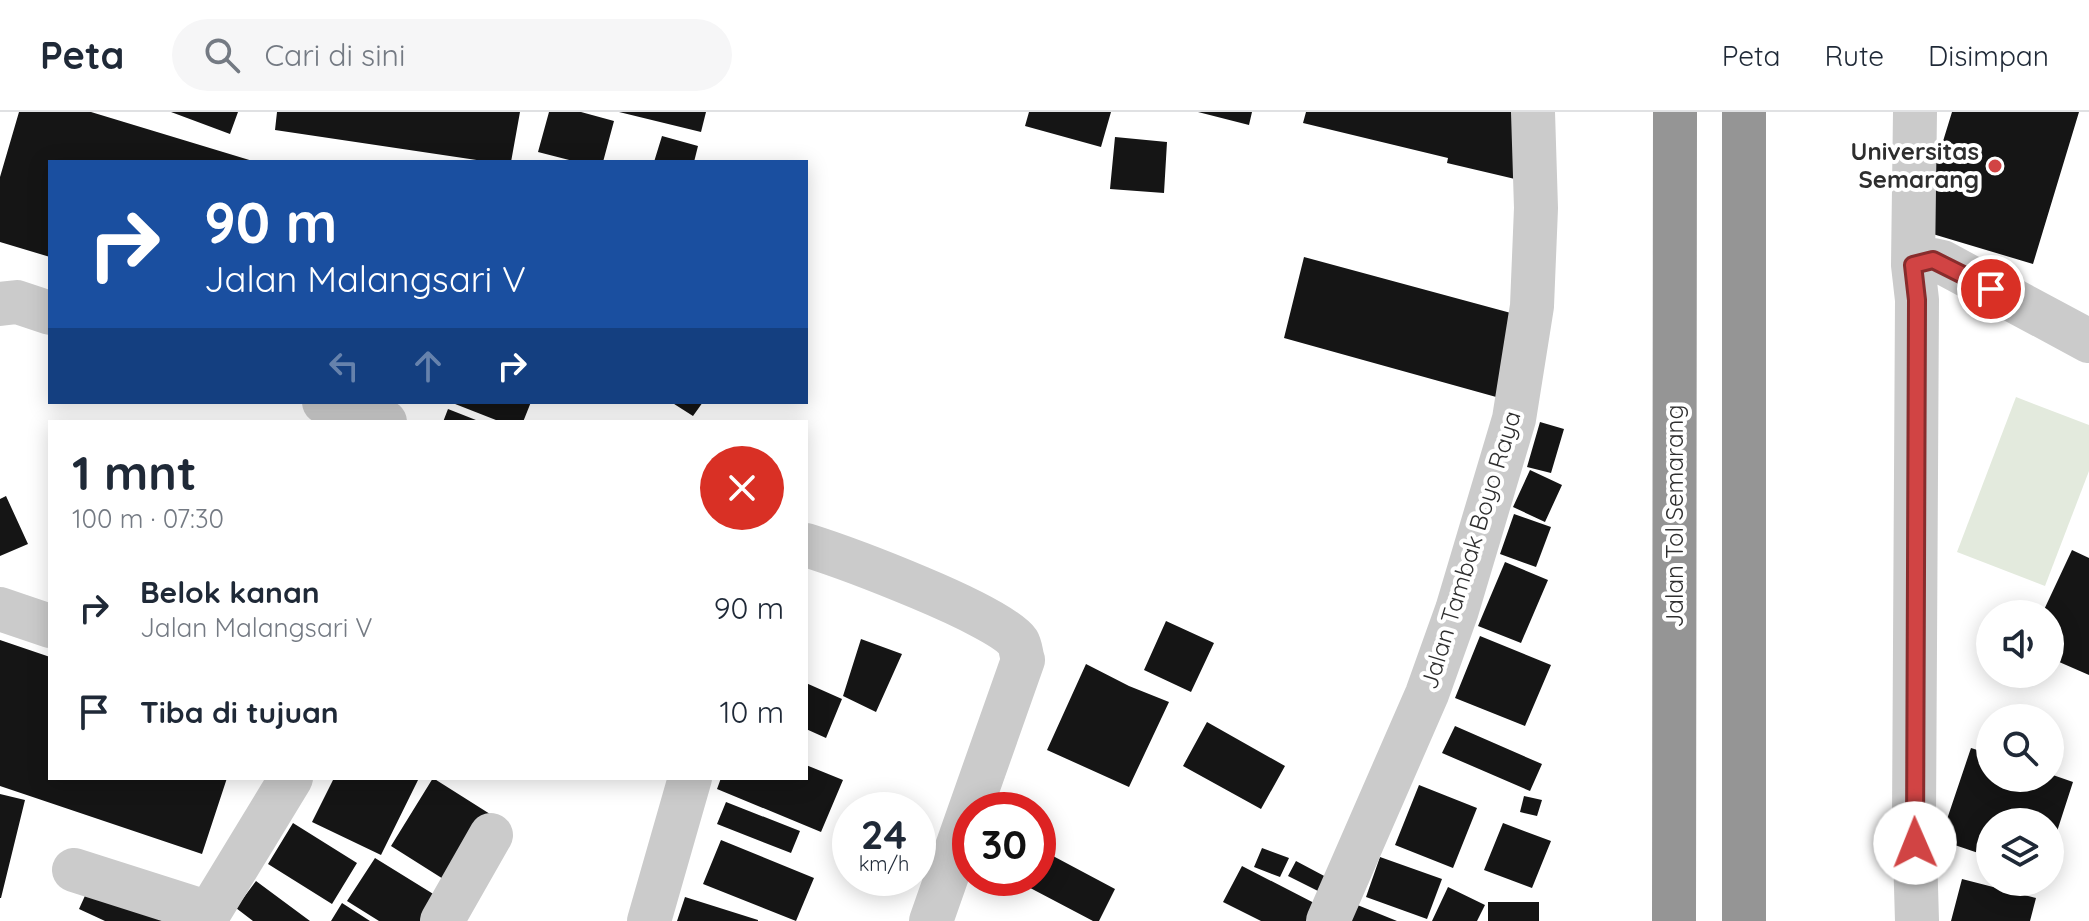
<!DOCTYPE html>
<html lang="id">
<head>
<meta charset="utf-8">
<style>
	body { margin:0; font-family:Quicksand,sans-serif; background:#f6f6f7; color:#1f2937; height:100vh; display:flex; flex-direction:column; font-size:30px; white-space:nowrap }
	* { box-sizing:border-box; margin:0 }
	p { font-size:26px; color:#747a83 }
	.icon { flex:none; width:44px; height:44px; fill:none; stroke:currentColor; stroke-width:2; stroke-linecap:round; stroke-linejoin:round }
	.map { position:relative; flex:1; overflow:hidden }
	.sheet { position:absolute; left:48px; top:308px; width:760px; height:360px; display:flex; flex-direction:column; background:#fff; border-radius:0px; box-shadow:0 4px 20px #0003 }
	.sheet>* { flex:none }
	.banner { position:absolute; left:48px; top:48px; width:760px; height:244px; border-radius:0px; box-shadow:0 4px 20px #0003; background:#1a4fa0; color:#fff; overflow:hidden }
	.tools { position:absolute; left:1976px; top:488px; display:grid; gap:16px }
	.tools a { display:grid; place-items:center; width:88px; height:88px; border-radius:50%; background:#fff; box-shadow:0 4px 20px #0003; font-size:40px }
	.speed { position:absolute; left:832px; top:680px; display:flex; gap:16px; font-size:40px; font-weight:700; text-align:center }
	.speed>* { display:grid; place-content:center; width:104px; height:104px; border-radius:50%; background:#fff; box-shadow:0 4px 20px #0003; line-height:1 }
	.speed small { font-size:20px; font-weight:400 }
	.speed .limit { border:12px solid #d22; background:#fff; color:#111 }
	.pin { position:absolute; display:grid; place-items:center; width:68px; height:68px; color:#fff; margin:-34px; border:4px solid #fff; border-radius:50%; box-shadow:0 2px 8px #0007 }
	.me { position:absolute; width:88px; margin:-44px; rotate:359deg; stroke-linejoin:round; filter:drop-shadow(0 0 6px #0008) }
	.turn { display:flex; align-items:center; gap:28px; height:168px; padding:0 24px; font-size:36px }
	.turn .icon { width:104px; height:104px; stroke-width:2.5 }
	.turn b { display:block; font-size:56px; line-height:68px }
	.lanes { display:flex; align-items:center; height:76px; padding:0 24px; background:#0003; justify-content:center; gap:40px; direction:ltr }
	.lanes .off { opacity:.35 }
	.round { display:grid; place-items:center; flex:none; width:84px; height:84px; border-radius:42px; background:#f6f6f7 }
	.summary { display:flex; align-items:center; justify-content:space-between; height:136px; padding:0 24px }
	h1 { font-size:48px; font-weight:700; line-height:60px }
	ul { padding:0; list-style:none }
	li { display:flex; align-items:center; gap:24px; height:104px; padding:0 24px }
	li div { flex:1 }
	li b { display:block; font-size:30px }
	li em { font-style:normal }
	header { display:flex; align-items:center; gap:48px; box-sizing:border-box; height:112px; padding:0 40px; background:#fff; border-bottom:2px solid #e0e1e3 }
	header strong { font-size:38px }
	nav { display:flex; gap:44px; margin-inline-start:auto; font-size:28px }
	.search { width:560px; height:72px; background:#f6f6f7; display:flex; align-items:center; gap:20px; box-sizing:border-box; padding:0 28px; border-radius:44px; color:#747a83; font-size:30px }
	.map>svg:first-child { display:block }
	.green { fill:#e3eadd }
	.building { fill:#151515 }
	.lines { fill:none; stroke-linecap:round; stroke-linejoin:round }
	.minor { stroke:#cbcbcb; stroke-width:44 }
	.highway { stroke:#959595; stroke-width:44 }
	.route-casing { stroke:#882c2c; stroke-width:20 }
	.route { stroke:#d14444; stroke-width:14 }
	.poi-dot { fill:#d14444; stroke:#fff; stroke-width:3 }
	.labels { text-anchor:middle; stroke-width:8; stroke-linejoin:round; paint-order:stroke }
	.poi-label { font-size:24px; font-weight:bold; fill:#2e2e2e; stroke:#fff; text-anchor:end }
	.street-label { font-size:24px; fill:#2e2e2e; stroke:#fff }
</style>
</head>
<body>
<header>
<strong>Peta</strong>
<div class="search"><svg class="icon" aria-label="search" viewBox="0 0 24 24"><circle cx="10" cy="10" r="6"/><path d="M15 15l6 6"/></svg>Cari di sini</div>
<nav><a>Peta</a><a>Rute</a><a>Disimpan</a></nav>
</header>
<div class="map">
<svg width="2089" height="809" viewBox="0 0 2089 809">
	<rect width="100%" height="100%" fill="#fff"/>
	<path class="green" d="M2016 285 2089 313V359L2045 474 1957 440Z"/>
	<path class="building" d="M19 0H91L256 50H50V145L0 130V65Z
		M171 0H238L230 22Z
		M277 0H520L511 50H490L275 18Z
		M549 0H581L614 9 603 50H577L538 40Z
		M619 0H706L701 20Z
		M1029 0H1111L1101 35 1025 14Z
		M1198 0H1252L1249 13Z
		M1306 0H1513L1515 67 1447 51 1448 46 1303 11Z
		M1952 0H2079L2033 152 1916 117Z
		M662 24 698 34 694 50H654Z
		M1115 25 1167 30 1164 81 1110 77Z
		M1304 145 1522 204 1507 288 1284 226Z
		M450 290H531L523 310H501Z
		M671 290H703L693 304Z
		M448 297 481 310H443Z
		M1540 310 1564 317 1551 361 1527 355Z
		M1530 358 1562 373 1545 410 1513 395Z
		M6 384 28 432 0 444V387Z
		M1514 402 1551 415 1536 455 1500 442Z
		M2072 438 2089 446V563L2050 546V502H2042Z
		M1505 450 1548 468 1521 531 1478 514Z
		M1166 509 1214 531 1191 580 1144 558Z
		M1480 524 1551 553 1525 614 1455 586Z
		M861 527 902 542 876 600 843 584Z
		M0 528 50 545V666H227L202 742 0 674Z
		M1086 552 1129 574 1169 590 1129 675 1047 638Z
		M806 571 842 587 826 626 806 617Z
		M1207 610 1285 654 1261 697 1183 654Z
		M1455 614 1542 652 1530 679 1442 641Z
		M1971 636 1990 642V666H2050V662L2073 670 2051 738 2050 710H1990V745L1940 728Z
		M806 653 843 668 821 720 717 677 721 666H806Z
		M334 666H419L381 743 312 710Z
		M433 666 490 702 448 770 391 734Z
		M1419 673 1477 696 1453 756 1395 733Z
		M0 682 25 688 1 786H0Z
		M1524 684 1542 688 1537 704 1520 700Z
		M726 690 800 719 791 741 717 712Z
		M293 711 357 751 332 792 268 752Z
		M1503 711 1551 729 1532 776 1484 758Z
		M721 728 814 766 796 809 703 772Z
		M1038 736 1115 777 1099 809H1093L1011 766H1038Z
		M1262 736 1289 746 1280 765 1254 755Z
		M1380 745 1442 767 1427 807 1366 785Z
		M375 746 443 788 429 809H379L347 789Z
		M1296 749 1328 766 1320 780 1288 764Z
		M1242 754 1318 793 1310 809H1261L1223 790Z
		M93 766 191 809H105L79 797Z
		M1962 767 2036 786 2030 809H1951Z
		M256 769 310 809H253L236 796Z
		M1448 775 1485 793 1477 809H1432Z
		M685 785 758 808V809H677Z
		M1350 790 1397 809H1342Z
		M1488 790H1539V809H1488Z
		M342 791 370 809H331Z"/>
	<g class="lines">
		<path class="minor" d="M1913 153 1915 0
			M0 192 17 190 50 201
			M324 290 385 310
			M806 433C844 445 999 502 1018 530 1021 535 1021 543 1023 548L970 698
			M0 497 50 514
			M74 758 209 801
			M204 809 291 666
			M442 809 491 723
			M649 809 690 666
			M931 809 970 698
			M1328 809 1427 582 1457 498 1514 307 1532 194 1536 96 1533 0
			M1917 809 1914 706 1917 188 1913 153 1933 148 1942 150 2089 229"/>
		<path class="highway" d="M1744 0V809
			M1674 809 1675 0"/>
	</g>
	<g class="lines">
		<g class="route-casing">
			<path id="route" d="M1915 731 1917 188 1913 153 1933 148 1991 177"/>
		</g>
		<use href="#route" class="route"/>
	</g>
	<circle class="poi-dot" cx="1995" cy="54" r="8"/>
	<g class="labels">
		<g class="poi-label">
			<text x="1979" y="48">Universitas<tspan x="1979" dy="28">Semarang</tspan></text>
		</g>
		<g class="street-label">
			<text transform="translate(1675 404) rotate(-90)" y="8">Jalan Tol Semarang</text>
			<text transform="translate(1471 438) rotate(-73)" y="8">Jalan Tambak Boyo Raya</text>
		</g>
	</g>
</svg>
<div class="tools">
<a><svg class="icon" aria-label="sound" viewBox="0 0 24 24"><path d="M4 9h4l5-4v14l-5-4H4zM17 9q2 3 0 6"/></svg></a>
<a><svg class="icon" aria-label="search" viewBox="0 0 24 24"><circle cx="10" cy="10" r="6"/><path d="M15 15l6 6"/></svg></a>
<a><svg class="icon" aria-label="layers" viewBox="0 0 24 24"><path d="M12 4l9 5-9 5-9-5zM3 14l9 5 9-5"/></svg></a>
</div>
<div class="speed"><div>24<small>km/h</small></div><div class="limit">30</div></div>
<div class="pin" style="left:1991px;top:177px;background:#d93025"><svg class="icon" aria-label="arrive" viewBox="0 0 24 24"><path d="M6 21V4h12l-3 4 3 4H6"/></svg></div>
<svg class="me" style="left:1915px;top:731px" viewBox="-20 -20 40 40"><circle r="19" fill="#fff"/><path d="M0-13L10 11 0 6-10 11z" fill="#d14444"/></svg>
<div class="banner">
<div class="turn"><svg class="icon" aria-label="right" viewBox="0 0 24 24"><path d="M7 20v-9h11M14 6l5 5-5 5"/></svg><div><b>90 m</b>Jalan Malangsari V</div></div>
<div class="lanes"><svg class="icon off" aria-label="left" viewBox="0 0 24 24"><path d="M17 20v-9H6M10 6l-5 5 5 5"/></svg><svg class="icon off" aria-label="ahead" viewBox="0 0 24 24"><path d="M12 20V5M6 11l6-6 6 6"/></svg><svg class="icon" aria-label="right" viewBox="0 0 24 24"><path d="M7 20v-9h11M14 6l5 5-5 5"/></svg></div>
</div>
<section class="sheet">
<div class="summary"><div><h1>1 mnt</h1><p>100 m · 07:30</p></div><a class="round" style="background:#d93025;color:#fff"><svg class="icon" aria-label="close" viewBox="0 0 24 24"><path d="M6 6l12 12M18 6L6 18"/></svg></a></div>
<ul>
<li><svg class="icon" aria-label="right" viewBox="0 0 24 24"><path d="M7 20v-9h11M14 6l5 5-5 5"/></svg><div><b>Belok kanan</b><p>Jalan Malangsari V</p></div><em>90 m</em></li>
<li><svg class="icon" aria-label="arrive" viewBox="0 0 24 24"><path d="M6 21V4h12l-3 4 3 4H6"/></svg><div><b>Tiba di tujuan</b></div><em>10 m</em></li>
</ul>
</section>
</div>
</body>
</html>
